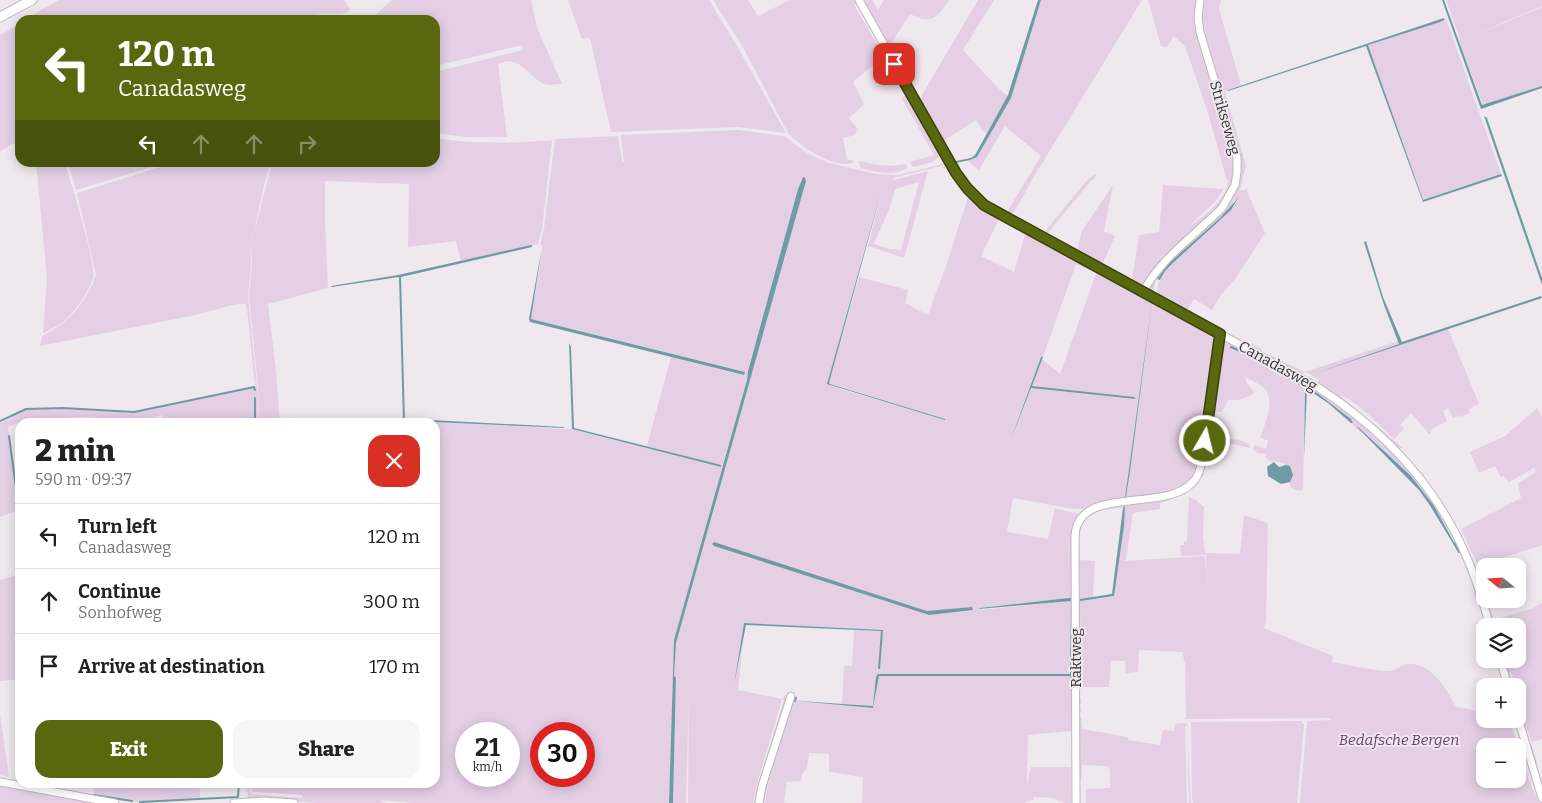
<!DOCTYPE html>
<html lang="en">
<head>
<meta charset="utf-8">
<style>
	body { margin:0; font-family:Bitter,serif; background:#f6f6f6; color:#222; height:100vh; display:flex; flex-direction:column; font-size:19px; white-space:nowrap }
	* { box-sizing:border-box; margin:0 }
	p { font-size:16px; color:#767676 }
	.icon { flex:none; width:28px; height:28px; fill:none; stroke:currentColor; stroke-width:2; stroke-linecap:round; stroke-linejoin:round }
	.map { position:relative; flex:1; overflow:hidden }
	.details { position:absolute; left:15px; top:418px; width:425px; height:370px; display:flex; flex-direction:column; background:#fff; border-radius:15px; box-shadow:0 2px 12px #0003 }
	.details>* { flex:none }
	.guide { position:absolute; left:15px; top:15px; width:425px; height:152px; border-radius:15px; box-shadow:0 2px 12px #0003; background:#59670f; color:#fff; overflow:hidden }
	.needle { width:32px; rotate:288deg }
	.tools { position:absolute; left:1476px; top:558px; display:grid; gap:10px }
	.tools a { display:grid; place-items:center; width:50px; height:50px; border-radius:10px; background:#fff; box-shadow:0 2px 12px #0003; font-size:25px }
	.speed { position:absolute; left:455px; top:722px; display:flex; gap:10px; font-size:25px; font-weight:700; text-align:center }
	.speed>* { display:grid; place-content:center; width:65px; height:65px; border-radius:50%; background:#fff; box-shadow:0 2px 12px #0003; line-height:1 }
	.speed small { font-size:12px; font-weight:400 }
	.speed .limit { border:8px solid #d22; background:#fff; color:#111 }
	.pin { position:absolute; display:grid; place-items:center; width:42px; height:42px; color:#fff; margin:-21px; border-radius:10px; box-shadow:0 2px 8px #0006 }
	.me { position:absolute; width:55px; margin:-28px; rotate:8deg; stroke-linejoin:round; filter:drop-shadow(0 0 4px #0008) }
	.turn { display:flex; align-items:center; gap:18px; height:105px; padding:0 20px; font-size:22px }
	.turn .icon { width:65px; height:65px; stroke-width:2.5 }
	.turn b { display:block; font-size:35px; line-height:42px }
	.lanes { display:flex; align-items:center; height:48px; padding:0 20px; background:#0003; justify-content:center; gap:25px; direction:ltr }
	.lanes .off { opacity:.35 }
	.round { display:grid; place-items:center; flex:none; width:52px; height:52px; border-radius:15px; background:#f6f6f6 }
	.head { display:flex; align-items:center; justify-content:space-between; height:85px; padding:0 20px }
	h1 { font-size:30px; font-weight:800; line-height:38px }
	.action { display:flex; gap:10px; margin-top:auto; padding:10px 20px }
	.action a { flex:1; height:58px; border-radius:15px; background:#59670f; color:#fff; font-size:20px; font-weight:800; line-height:58px; text-align:center }
	.action a+a { background:#f6f6f6; color:#222 }
	ul { padding:0; list-style:none }
	li { display:flex; align-items:center; gap:15px; height:65px; padding:0 20px; border-top:1px solid #e0e0e0 }
	li div { flex:1 }
	li b { display:block; font-size:19px }
	li em { font-style:normal }
	.map>svg:first-child { display:block }
	.green { fill:#e4cfe5; fill-rule:evenodd }
	.water { fill:#6f9ca4 }
	.lines { fill:none; stroke-linecap:round; stroke-linejoin:round }
	.stream { stroke:#6f9ca4; stroke-width:2 }
	.minor-casing { stroke:#beb7be; stroke-width:9 }
	.tertiary-casing { stroke:#beb7be; stroke-width:11 }
	.minor { stroke:#fff; stroke-width:7 }
	.tertiary { stroke:#fff; stroke-width:9 }
	.route-casing { stroke:#3a430a; stroke-width:12 }
	.route { stroke:#59670f; stroke-width:9 }
	.labels { text-anchor:middle; stroke-width:4; stroke-linejoin:round; paint-order:stroke }
	.street-label { font-size:15px; fill:#383538; stroke:#efe8ef }
	.park-label { font-size:15px; font-style:italic; fill:#6a436c; stroke:#efe8ef }
</style>
</head>
<body>
<div class="map">
<svg width="1542" height="803" viewBox="0 0 1542 803">
	<rect width="100%" height="100%" fill="#efe8ef"/>
	<path class="green" d="M59 0H344L350 10C340 18 331 12 320 14 316 15 312 18 308 20H23Z
		M392 0H531L537 28 562 84C555 84 548 86 542 83 527 75 519 54 498 64L507 137H465L435 133V72L523 50 522 45 435 66V20H370Z
		M568 0H709L737 46 786 133 738 127 611 132 590 38 582 39Z
		M713 0H748L758 16 790 0H856L905 88 903 91 900 87 901 84 856 3 855 4 856 8 884 56 853 82 864 104 849 118 857 128 855 135 843 138 847 159 854 161C840 173 798 145 788 133L743 47Z
		M861 0H872L878 10 884 0H949C937 18 931 25 910 14L888 48Z
		M978 0H994L963 50 998 88 1008 96 987 133 983 132 976 120 943 141H940L909 86 911 85 942 138 921 100 922 95Z
		M1041 0H1142L1035 175 1014 212 1006 215 996 210 978 196H982L1007 212 1041 156 1005 126 979 170 968 161 977 157 1011 98Z
		M1148 0H1197L1196 10 1235 163 1233 184 1223 203 1145 283 1137 285 1107 271 1108 268 1132 280 1139 235 1159 232 1163 188 1162 185 1224 189 1215 202 1187 228C1205 215 1224 203 1229 180L1227 181 1208 113 1192 66 1184 45 1174 36 1167 47 1161 46Z
		M1201 0H1221L1219 9 1241 85 1228 90 1225 93 1246 165 1240 191 1246 189 1265 233 1235 279 1220 296 1212 310 1194 299 1187 310 1157 293 1158 285 1165 271 1231 210 1238 200H1235C1215 231 1180 249 1157 279L1155 278 1153 282 1155 283 1153 292 1216 325 1214 328 1152 294C1147 287 1151 281 1155 275L1217 215 1239 177 1201 26Z
		M1446 0H1542V6L1465 39 1542 7V86L1483 105 1460 44 1459 40 1460 39Z
		M1446 19 1501 174 1423 200 1368 45Z
		M20 24V140L0 151V35Z
		M907 92 941 152C939 163 923 164 913 167L910 162 934 155 902 99 905 95V94Z
		M738 130 784 136 807 153 829 163 876 174 898 175 947 163 964 189 963 191 956 184 947 168H940L945 167V165L893 178 894 180 928 171 904 258 868 246 884 182 828 383 843 390 941 418 829 383 859 277 908 290 905 303 928 315 946 266 969 194 1014 225V228L999 219 981 256 1014 272 1025 235 1017 230 1019 227 1094 268V272L1076 264 1043 357 1040 359 1011 439 1031 388 1136 399 1032 386 1042 359 1060 374 1096 274 1099 271 1209 331 1213 336 1215 343 1200 465 1194 478 1177 492 1087 509H1074L1013 498 1007 532 1048 539 1055 508 1078 514 1074 729 1071 731 1028 735 1027 785 1031 767H1071V803H1064L1054 798 1034 797 1033 800 1026 801V803H862L863 777 829 772V754L809 753 807 768 802 774 801 781 787 782 784 803H765L768 785 764 803H760L791 699 794 696H797L795 701 797 700 873 708 879 676H1071L1072 678 1071 607 1070 674H897L877 675 873 706 842 704 844 666H852L854 630 881 631 882 633 883 630 744 623 734 684 744 631 738 690 783 699 785 695H790L757 803H754L757 787 784 700H782L758 780 753 803H688L689 693 686 803H673L676 679 674 678V675L676 643 806 179H801L798 189 748 370 747 380 674 640 669 803H414L381 800V802L390 803H319L269 800H248L247 783H249L250 791 252 794 302 798V795L252 792V783L435 782V422H405V420L563 429H571L721 467 722 466 647 446 671 357 742 375 745 372 531 319 542 252V245H540L544 229 555 139 618 136 622 162H624L621 135ZM919 182 901 250 890 249 874 244 890 207 895 190 898 188ZM714 542 927 611 973 610 929 615 714 546 712 544ZM1070 598V601L980 610V608ZM466 734H509V776H466ZM541 734H584V776H541Z
		M435 138C474 144 513 144 552 140L542 229 538 244 461 262 456 241 408 247 409 184 325 181V223L328 288 268 304 276 372 280 422H259L258 385 249 296 252 265 251 245 272 163 435 162Z
		M858 161C874 164 890 168 906 164L907 168C893 177 877 172 861 168Z
		M68 162H165V163L76 190Z
		M36 163H65C71 183 96 262 93 278 90 291 73 314 63 322 56 327 49 330 43 333L47 277Z
		M173 163H271L264 185 250 250 251 263 248 297 258 395V422H164L163 415 135 421 86 417 60 418 20 422 8 427 20 510 0 517V423C9 420 12 415 20 410L79 408 132 413 255 386 247 308 245 304H237L195 315 40 346 42 336C69 323 86 303 96 275L77 193Z
		M1096 174 1095 178 1090 182 1047 234 1050 236 1047 239 1045 235 1046 230 1088 179Z
		M1113 185 1104 231 1115 236 1101 267 1055 243 1056 239 1077 251 1082 231Z
		M1448 329 1479 404 1469 409 1470 413 1461 417 1460 415 1453 418 1448 408 1443 411 1447 421 1430 430 1431 433 1429 434 1411 413 1400 425 1404 428 1394 439C1378 423 1361 406 1342 395V397L1403 448 1398 449 1308 380 1309 377 1318 382 1319 380 1306 372 1299 375 1251 348V343L1262 349 1261 351 1267 354 1305 372 1398 341 1399 344 1389 348 1316 373Z
		M1223 342H1229C1270 364 1314 384 1351 413 1403 454 1447 510 1471 572 1478 589 1482 608 1488 626H1486L1477 597 1476 601 1473 590 1474 589 1459 551H1457L1454 545 1455 541 1429 499 1411 476 1356 428 1351 423H1353L1351 419C1319 392 1281 370 1243 352V354L1305 388 1303 490C1297 491 1294 491 1290 486L1285 464 1274 461 1271 462 1265 457 1266 454 1260 453 1261 455 1253 450 1255 445 1266 449 1268 441 1260 437C1265 424 1277 399 1263 387 1258 383 1251 380 1245 377L1247 383 1253 390V394L1239 400H1228L1222 412H1213L1211 410 1221 344Z
		M1537 408 1542 417V545L1478 566 1461 529 1521 498 1518 483 1536 472 1534 468 1509 482 1504 476 1501 477 1495 466 1479 473 1470 452 1505 436Z
		M1208 430H1210V437L1240 440 1249 444 1250 448 1232 444 1227 446 1225 452 1218 453 1209 451 1203 477 1201 475Z
		M1189 497 1196 500 1204 507 1203 538 1205 553 1240 554 1244 515 1268 523 1266 621 1264 628 1333 656 1332 662C1350 665 1369 670 1387 671 1395 672 1401 664 1409 664 1432 663 1447 690 1456 707L1485 712V719H1510L1525 771 1539 803H1300L1307 721 1331 720V718L1185 719 1186 717 1185 662H1184L1183 652 1139 650 1138 672 1126 673 1125 661H1111L1109 687H1081L1080 604V698L1081 699C1081 705 1079 706 1082 713L1078 710 1077 541H1079L1080 560 1095 561 1093 598 1080 600 1113 597 1125 507 1103 510 1091 513 1083 520 1079 536H1077C1078 528 1080 520 1087 514 1100 503 1150 500 1169 498V500L1160 503V509L1133 513 1126 560 1122 561 1205 556 1208 588 1206 555 1181 556 1180 545H1184V542L1187 541ZM1485 746H1518V779H1485Z
		M20 574V679L0 681V580Z
		M1542 603V739L1532 742 1521 717 1536 758 1542 786 1519 715 1524 712 1523 710 1518 711V700L1521 709 1518 699 1519 697 1518 686H1516L1511 672 1509 673 1513 686H1511L1502 659H1506L1508 665 1510 664 1508 659H1518V626H1498L1496 621 1494 622 1496 626H1493L1491 621 1533 608Z
		M0 714 9 777 0 775Z
		M1081 717 1082 729 1128 737V740L1160 745 1163 730 1174 731 1175 724 1187 723 1191 803H1189L1187 727 1185 725 1187 803H1086V789L1110 788V770L1107 766 1082 765 1081 777 1082 779 1078 778 1079 718Z
		M1301 721 1304 725 1297 803H1193L1192 796 1191 722Z
		M93 783H200V799L144 803 94 794Z
		M0 786H5L88 803H0Z"/>
	<path class="water" d="M1038 0H1041L1011 98 977 157 970 160 956 163V161L971 158 975 155 1008 95Z
		M1442 0H1444L1482 105 1542 86V88L1481 109Z
		M1444 18V20L1440 22 1368 45 1423 200 1501 174 1502 176 1423 202 1366 46 1228 91V90Z
		M1484 116 1487 118 1542 278V285Z
		M803 177 805 178 806 181 676 643 674 676 676 678 673 803H669L674 640 747 380 748 371 798 189Z
		M884 182 829 383 830 384 945 419V420L827 384Z
		M1239 197 1231 210 1173 263 1165 271 1160 280 1157 279 1168 264 1220 218Z
		M1366 241 1383 297 1402 342 1541 296 1542 298 1316 373 1399 344 1384 305 1364 242Z
		M531 245H532V247L401 277 405 422H403L399 277 332 287 331 286 398 275Z
		M542 247 531 319 745 372 744 375 530 322 529 319Z
		M1152 302 1130 471 1126 497 1125 498Z
		M569 343 571 347 574 428 721 465V467L572 429Z
		M1243 352 1317 393 1351 419 1353 423H1351L1328 403 1307 389 1304 459 1305 388 1243 354Z
		M1041 357H1043L1032 386 1134 397 1136 399 1031 388 1011 439Z
		M412 419 563 427 565 428 412 421Z
		M1357 427H1358L1411 476 1434 506 1455 544 1454 545 1429 504 1419 490Z
		M1274 462 1279 467 1286 465 1290 466 1293 475 1290 482 1281 484 1268 476 1267 467Z
		M1125 506 1124 526 1114 596 1080 601V599L1112 594 1123 508Z
		M714 542 927 611 972 607 973 610 929 615 714 546 712 544Z
		M1068 598H1071V601L979 609 980 608Z
		M1071 607 1072 679 1070 676H879L873 708 798 701 873 706 876 677 878 674H1070Z
		M744 623 883 630 880 669H878L881 631 746 625 734 684Z"/>
	<g class="lines">
		<path class="stream" d="M1231 347 1240 351
			M255 398V422
			M0 421 26 409 63 408 134 412 254 387 255 390
			M9 436 20 517
			M1454 543 1459 552
			M795 701 796 698
			M94 795 132 801
			M140 802 238 797 239 782"/>
		<g class="minor-casing">
			<path id="minor" d="M859 0 956 173 967 189 985 205 1319 388C1383 430 1437 486 1467 558 1477 580 1483 603 1490 626
				M1143 292C1162 257 1194 236 1222 208L1235 185 1237 172V157L1200 32 1198 18 1200 0
				M1500 659 1508 686
				M1518 718 1542 798
				M0 782 115 803
				M234 803 264 801 294 803
				M759 803 762 786 791 696
				M1076 803 1075 536C1078 484 1164 513 1192 483 1199 477 1201 467 1202 459L1220 334"/>
		</g>
		<g class="tertiary-casing">
			<path id="tertiary" d="M0 17 32 0"/>
		</g>
		<use href="#minor" class="minor"/>
		<use href="#tertiary" class="tertiary"/>
	</g>
	<g class="lines">
		<g class="route-casing">
			<path id="route" d="M894 64 956 173 967 188 984 205 1220 334 1205 441"/>
		</g>
		<use href="#route" class="route"/>
	</g>
	<g class="labels">
		<g class="street-label">
			<text transform="translate(1225 118) rotate(74)" y="5">Strikseweg</text>
			<text transform="translate(1278 366) rotate(29)" y="5">Canadasweg</text>
			<text transform="translate(1076 658) rotate(-90)" y="5">Raktweg</text>
		</g>
		<g class="park-label">
			<text x="1399" y="745">Bedafsche Bergen</text>
		</g>
	</g>
</svg>
<div class="tools">
<a><svg class="needle" viewBox="-14 -14 28 28"><path d="M0-13l5 13h-10z" fill="#e53935"/><path d="M0 13l5-13h-10z" fill="#767676"/></svg></a>
<a><svg class="icon" aria-label="layers" viewBox="0 0 24 24"><path d="M12 4l9 5-9 5-9-5zM3 14l9 5 9-5"/></svg></a>
<a>+</a>
<a>−</a>
</div>
<div class="speed"><div>21<small>km/h</small></div><div class="limit">30</div></div>
<div class="pin" style="left:894px;top:64px;background:#d93025"><svg class="icon" aria-label="arrive" viewBox="0 0 24 24"><path d="M6 21V4h12l-3 4 3 4H6"/></svg></div>
<svg class="me" style="left:1205px;top:441px" viewBox="-20 -20 40 40"><circle r="17" fill="#59670f" stroke="#fff" stroke-width="3"/><path d="M0-11L8 9 0 5-8 9z" fill="#fff"/></svg>
<div class="guide">
<div class="turn"><svg class="icon" aria-label="left" viewBox="0 0 24 24"><path d="M17 20v-9H6M10 6l-5 5 5 5"/></svg><div><b>120 m</b>Canadasweg</div></div>
<div class="lanes"><svg class="icon" aria-label="left" viewBox="0 0 24 24"><path d="M17 20v-9H6M10 6l-5 5 5 5"/></svg><svg class="icon off" aria-label="ahead" viewBox="0 0 24 24"><path d="M12 20V5M6 11l6-6 6 6"/></svg><svg class="icon off" aria-label="ahead" viewBox="0 0 24 24"><path d="M12 20V5M6 11l6-6 6 6"/></svg><svg class="icon off" aria-label="right" viewBox="0 0 24 24"><path d="M7 20v-9h11M14 6l5 5-5 5"/></svg></div>
</div>
<section class="details">
<div class="head"><div><h1>2 min</h1><p>590 m · 09:37</p></div><a class="round" style="background:#d93025;color:#fff"><svg class="icon" aria-label="close" viewBox="0 0 24 24"><path d="M6 6l12 12M18 6L6 18"/></svg></a></div>
<ul>
<li><svg class="icon" aria-label="left" viewBox="0 0 24 24"><path d="M17 20v-9H6M10 6l-5 5 5 5"/></svg><div><b>Turn left</b><p>Canadasweg</p></div><em>120 m</em></li>
<li><svg class="icon" aria-label="ahead" viewBox="0 0 24 24"><path d="M12 20V5M6 11l6-6 6 6"/></svg><div><b>Continue</b><p>Sonhofweg</p></div><em>300 m</em></li>
<li><svg class="icon" aria-label="arrive" viewBox="0 0 24 24"><path d="M6 21V4h12l-3 4 3 4H6"/></svg><div><b>Arrive at destination</b></div><em>170 m</em></li>
</ul>
<div class="action"><a>Exit</a><a>Share</a></div>
</section>
</div>
</body>
</html>
